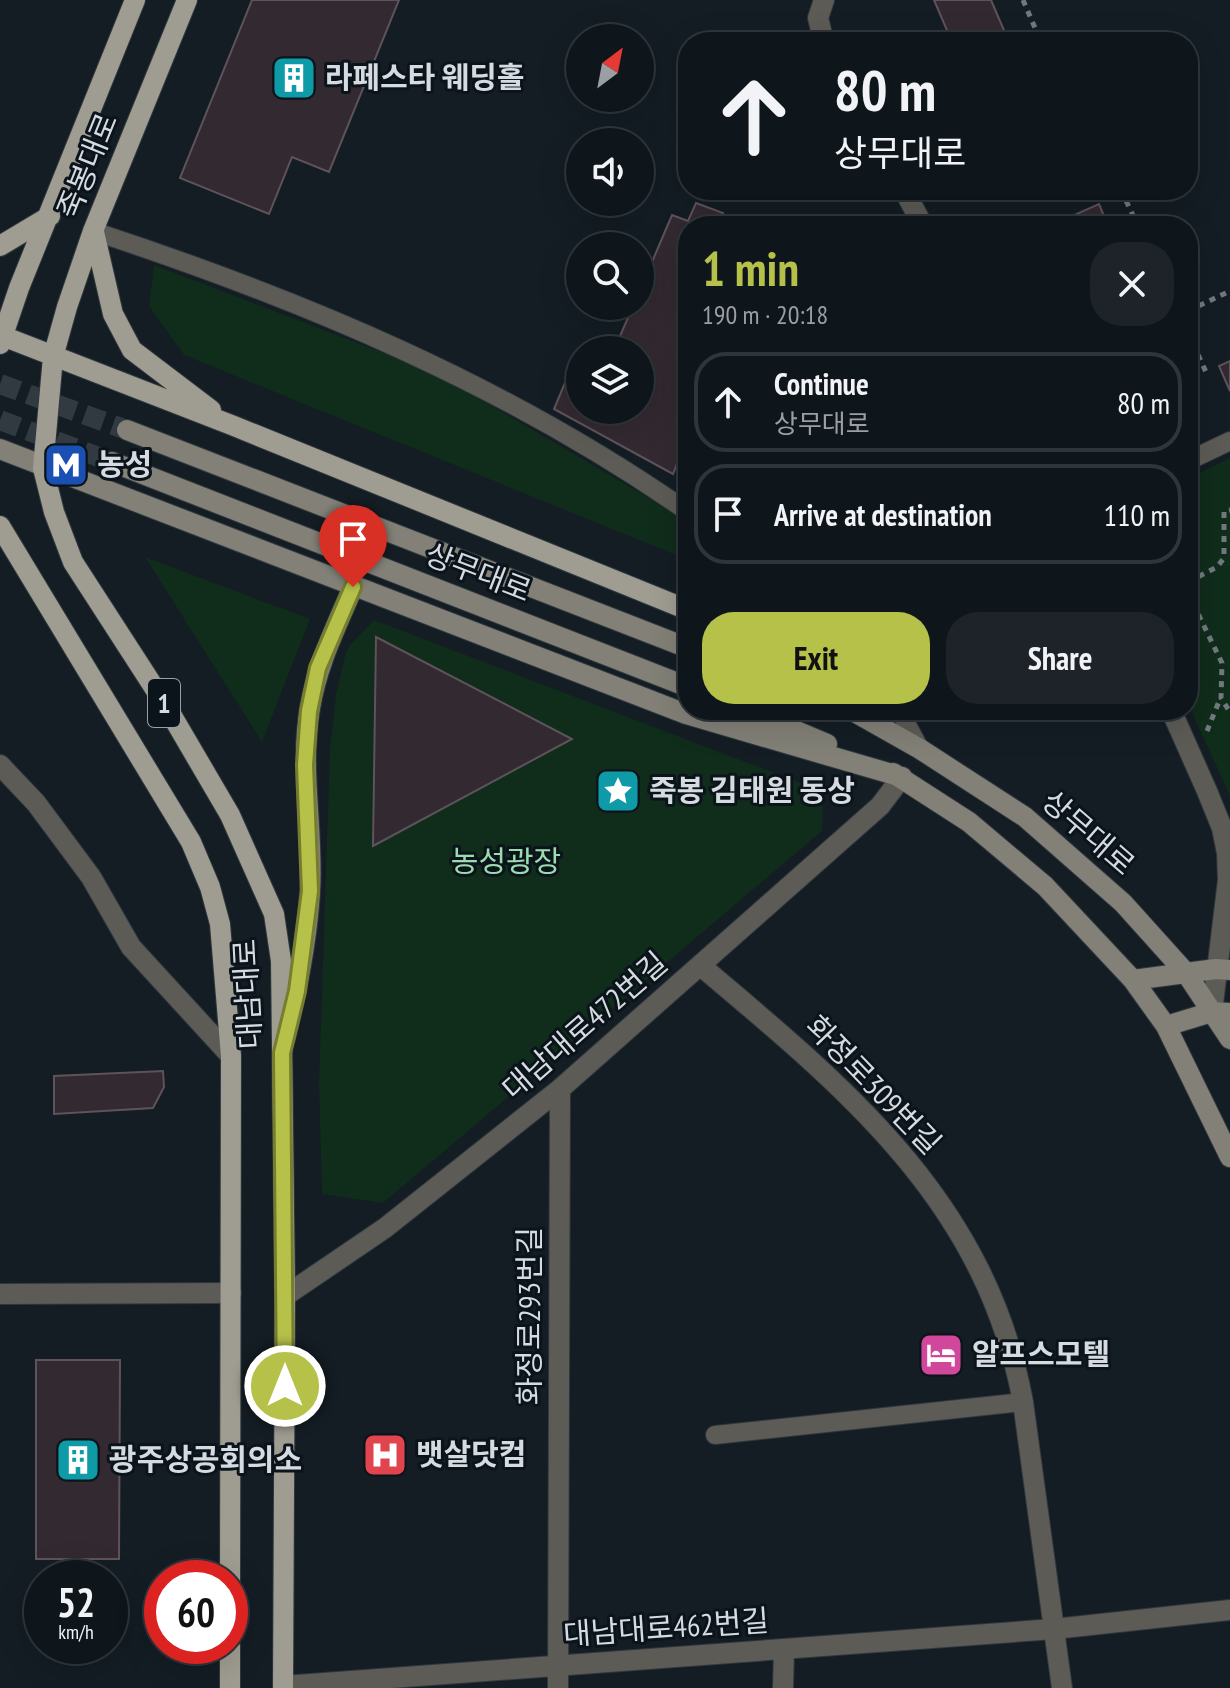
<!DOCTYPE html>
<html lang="en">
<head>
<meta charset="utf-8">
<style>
	body { margin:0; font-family:"PT Sans Narrow","Noto Sans KR",sans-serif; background:#1d2328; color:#f1f3f6; height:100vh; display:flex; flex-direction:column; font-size:30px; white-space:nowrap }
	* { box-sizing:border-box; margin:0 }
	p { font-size:26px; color:#9b9fa3 }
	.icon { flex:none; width:44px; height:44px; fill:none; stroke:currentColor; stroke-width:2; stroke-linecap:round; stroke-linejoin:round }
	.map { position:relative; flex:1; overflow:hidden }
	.sheet { position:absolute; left:678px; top:216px; width:520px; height:504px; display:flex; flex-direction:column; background:#0f161b; border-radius:32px; box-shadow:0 8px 32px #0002,0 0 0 2px #2f353a }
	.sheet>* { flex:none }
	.top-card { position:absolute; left:678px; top:32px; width:520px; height:168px; border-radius:32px; box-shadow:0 8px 32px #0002,0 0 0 2px #2f353a; background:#0f161b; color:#f1f3f6; overflow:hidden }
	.needle { width:52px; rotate:32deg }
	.fabs { position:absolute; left:566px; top:24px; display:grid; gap:16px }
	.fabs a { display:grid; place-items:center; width:88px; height:88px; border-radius:50%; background:#0f161b; box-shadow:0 8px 32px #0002,0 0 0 2px #2f353a; font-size:40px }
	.speed { position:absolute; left:24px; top:1560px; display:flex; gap:16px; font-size:40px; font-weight:700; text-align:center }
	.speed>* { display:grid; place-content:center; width:104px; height:104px; border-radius:50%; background:#0f161b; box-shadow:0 8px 32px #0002,0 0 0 2px #2f353a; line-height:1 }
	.speed small { font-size:20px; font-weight:400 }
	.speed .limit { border:12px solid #d22; background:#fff; color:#111 }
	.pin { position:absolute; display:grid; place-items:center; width:68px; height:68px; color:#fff; margin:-82px -34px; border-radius:50% 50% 50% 0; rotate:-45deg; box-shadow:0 0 8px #0007 }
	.pin .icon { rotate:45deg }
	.me { position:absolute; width:88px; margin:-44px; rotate:0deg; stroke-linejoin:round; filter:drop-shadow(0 0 6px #0008) }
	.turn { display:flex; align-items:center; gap:28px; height:168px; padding:0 24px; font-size:36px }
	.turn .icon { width:104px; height:104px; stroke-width:2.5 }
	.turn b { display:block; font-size:56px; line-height:68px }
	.round { display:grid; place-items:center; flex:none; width:84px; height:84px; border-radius:32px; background:#1d2328 }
	.headline { display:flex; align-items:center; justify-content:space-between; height:136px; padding:0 24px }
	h1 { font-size:48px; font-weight:600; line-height:60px; color:#b6c149 }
	.button { display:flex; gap:16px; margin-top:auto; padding:16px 24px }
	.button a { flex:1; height:92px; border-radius:32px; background:#b6c149; color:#111; font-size:32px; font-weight:600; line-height:92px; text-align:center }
	.button a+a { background:#1d2328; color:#f1f3f6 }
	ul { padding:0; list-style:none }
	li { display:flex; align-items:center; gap:24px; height:100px; margin:0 16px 12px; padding:0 8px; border:4px solid #2f353a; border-radius:32px }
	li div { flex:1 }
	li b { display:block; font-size:30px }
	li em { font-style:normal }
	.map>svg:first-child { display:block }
	.green { fill:#102c1b }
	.building { fill:#332931; stroke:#5e535b; stroke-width:2 }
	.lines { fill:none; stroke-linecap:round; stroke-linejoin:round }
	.secondary-tunnel { stroke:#313a40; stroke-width:20; stroke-dasharray:20 10; stroke-linecap:butt }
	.lane-casing { stroke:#2f383e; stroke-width:20 }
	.street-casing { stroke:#2f383e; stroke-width:22 }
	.secondary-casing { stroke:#2f383e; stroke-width:22 }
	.primary-casing { stroke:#2f383e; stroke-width:22 }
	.path { stroke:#71797f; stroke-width:5; stroke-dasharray:6 6; stroke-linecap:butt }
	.lane { stroke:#5d5b56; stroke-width:18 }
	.street { stroke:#5d5b56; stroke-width:20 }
	.secondary { stroke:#828077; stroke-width:20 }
	.primary { stroke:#9f9c91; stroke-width:20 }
	.route-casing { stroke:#767d2f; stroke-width:20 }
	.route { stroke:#b6c149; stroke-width:14 }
	.labels { text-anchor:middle; stroke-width:6; stroke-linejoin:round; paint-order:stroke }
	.shield { fill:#0b141a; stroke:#989fa5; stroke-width:2 }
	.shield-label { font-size:28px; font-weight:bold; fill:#d5dbe0 }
	.poi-label { font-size:30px; font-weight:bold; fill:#d5dbe0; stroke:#0b141a; text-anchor:start }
	.street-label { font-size:30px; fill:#d5dbe0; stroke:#0b141a }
	.park-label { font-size:30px; fill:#9bdbaf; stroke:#0b141a }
</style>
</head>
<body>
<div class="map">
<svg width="1230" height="1688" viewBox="0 0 1230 1688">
	<rect width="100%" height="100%" fill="#141d24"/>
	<path class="green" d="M154 265 436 373 688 521V560L184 355 149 306Z
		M1230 458V796L1188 704V479Z
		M145 557 310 619 262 742Z
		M374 620 803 784 823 807 822 831 383 1203 322 1194 319 1083 330 748 336 695 344 659 349 646Z"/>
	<path class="building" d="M252 0H399L329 172 292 157 269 214 180 178Z
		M934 0H991L1009 42H952Z
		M1033 190H1055L1037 198Z
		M696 203 723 213 717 226H688V437L673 474 554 409 574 361 580 364V410H640V350H614L633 306H640V290L672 215 688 221Z
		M1099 204 1108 226H1065L1063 220Z
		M1230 361V391L1219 366Z
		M1188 405 1198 428 1188 432Z
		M376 637 572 739 373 846Z
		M163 1071 164 1087 153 1108 54 1114V1076Z
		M36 1360H120L119 1559H36Z"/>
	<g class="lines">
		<path class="secondary-tunnel" d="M0 384 127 430
			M0 420 112 462"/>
		<g class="lane-casing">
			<path id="lane" d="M93 231C303 300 506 385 688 512
				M1188 461 1230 441
				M899 710 920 749
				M715 1435 1023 1402"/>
		</g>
		<g class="street-casing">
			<path id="street" d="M824 0 818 18 824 42
				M904 190 923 226
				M1171 710 1207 791 1222 828 1227 853 1228 880 1212 1012
				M0 765 36 803 91 877 131 947 231 1056
				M701 966C848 1090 986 1202 1023 1402L1062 1688
				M0 1294 231 1293
				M285 1296 385 1228 560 1089 880 806 902 777
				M283 1686 1054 1629 1230 1610
				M558 1688 560 1089
				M783 1688 784 1649"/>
		</g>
		<g class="secondary-casing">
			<path id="secondary" d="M127 430 688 648
				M0 449 686 714 902 777
				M112 462 688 687
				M746 710 827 744
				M851 710 920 749 1025 817 1123 903 1186 973 1230 1039
				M893 773 969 822 1045 886 1133 980 1166 1026 1230 1157
				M1133 980 1216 969 1230 970
				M1166 1026 1212 1012 1230 1013
				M285 1038C297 991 307 941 310 892 314 831 299 769 310 708 317 665 336 627 353 587"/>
		</g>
		<g class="primary-casing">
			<path id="primary" d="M187 0 93 231 67 307 53 357 43 468 54 512 73 562 168 709 230 815 274 914 281 961 285 1296 283 1688
				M94 232 113 314 132 350 211 410
				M0 246 50 216
				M0 335 234 426 688 610
				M0 344 19 288 135 0
				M0 526 191 842 210 887 220 924 231 1056 230 1592
				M230 1688V1646"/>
		</g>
		<path class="path" d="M1023 0 1041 42
			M1121 190 1138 226
			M1188 311 1230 291
			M1188 333 1206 372
			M1188 582 1217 567 1224 558V511L1230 510
			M1188 593 1222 663 1221 698 1230 712
			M1207 731 1220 699"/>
		<use href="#lane" class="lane"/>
		<use href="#street" class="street"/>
		<use href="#secondary" class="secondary"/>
		<use href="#primary" class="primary"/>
	</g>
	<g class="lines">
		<g class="route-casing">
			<path id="route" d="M285 1386 282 1053 297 991 310 891 305 765 309 711 318 668 353 587"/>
		</g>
		<use href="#route" class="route"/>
	</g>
	<defs>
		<g id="building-square" transform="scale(2.3)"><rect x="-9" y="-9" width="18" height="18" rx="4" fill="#0f9aa8" stroke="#0b141a"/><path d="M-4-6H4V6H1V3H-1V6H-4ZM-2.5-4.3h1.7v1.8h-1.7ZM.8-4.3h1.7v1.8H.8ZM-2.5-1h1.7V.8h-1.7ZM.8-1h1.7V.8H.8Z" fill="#fff"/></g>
		<g id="metro-square" transform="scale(2.3)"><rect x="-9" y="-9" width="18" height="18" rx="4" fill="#1a4fb4" stroke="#0b141a"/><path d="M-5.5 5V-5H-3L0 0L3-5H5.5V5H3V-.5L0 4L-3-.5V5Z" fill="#fff"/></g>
		<g id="sight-square" transform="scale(2.3)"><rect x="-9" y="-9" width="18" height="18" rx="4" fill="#0f9aa8" stroke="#0b141a"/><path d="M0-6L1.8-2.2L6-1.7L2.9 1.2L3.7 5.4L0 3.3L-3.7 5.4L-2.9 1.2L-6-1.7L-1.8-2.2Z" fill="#fff"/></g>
		<g id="hotel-square" transform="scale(2.3)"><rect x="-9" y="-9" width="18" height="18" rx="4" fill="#d1479c" stroke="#0b141a"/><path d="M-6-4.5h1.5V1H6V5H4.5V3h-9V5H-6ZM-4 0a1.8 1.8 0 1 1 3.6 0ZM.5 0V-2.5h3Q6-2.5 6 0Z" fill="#fff"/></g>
		<g id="hospital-square" transform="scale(2.3)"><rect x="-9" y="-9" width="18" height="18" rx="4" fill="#e0444e" stroke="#0b141a"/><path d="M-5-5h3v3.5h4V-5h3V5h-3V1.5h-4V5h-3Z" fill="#fff"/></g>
	</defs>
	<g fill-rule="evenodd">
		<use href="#building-square" x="294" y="78"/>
		<use href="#metro-square" x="66" y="465"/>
		<use href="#sight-square" x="618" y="791"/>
		<use href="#hotel-square" x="941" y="1355"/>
		<use href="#hospital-square" x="385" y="1455"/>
		<use href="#building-square" x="78" y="1460"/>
	</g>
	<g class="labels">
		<rect class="shield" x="148" y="679" width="32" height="48" rx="6"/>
		<g class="shield-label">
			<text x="164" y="713">1</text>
		</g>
		<g class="poi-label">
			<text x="325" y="88">라페스타 웨딩홀</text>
			<text x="97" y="475">농성</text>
			<text x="649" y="801">죽봉 김태원 동상</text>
			<text x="972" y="1365">알프스모텔</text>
			<text x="416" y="1465">뱃살닷컴</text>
			<text x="109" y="1470">광주상공회의소</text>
		</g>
		<g class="street-label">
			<text transform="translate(88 166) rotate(-68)" y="10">죽봉대로</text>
			<text transform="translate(478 573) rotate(21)" y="10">상무대로</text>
			<text transform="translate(1088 833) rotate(41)" y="10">상무대로</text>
			<text transform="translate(248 994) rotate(-93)" y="10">대남대로</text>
			<text transform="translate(585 1026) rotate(-41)" y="10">대남대로472번길</text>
			<text transform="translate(873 1085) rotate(46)" y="10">화정로309번길</text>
			<text transform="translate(530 1316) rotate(-90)" y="10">화정로293번길</text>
			<text transform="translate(666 1628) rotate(-4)" y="10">대남대로462번길</text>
		</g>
		<g class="park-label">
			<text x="506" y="872">농성광장</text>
		</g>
	</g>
</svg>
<div class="fabs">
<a><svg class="needle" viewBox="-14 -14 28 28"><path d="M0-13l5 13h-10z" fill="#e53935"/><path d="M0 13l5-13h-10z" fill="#9b9fa3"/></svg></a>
<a><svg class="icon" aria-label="sound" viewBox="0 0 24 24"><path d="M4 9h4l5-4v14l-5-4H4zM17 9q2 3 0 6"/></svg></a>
<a><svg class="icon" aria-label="search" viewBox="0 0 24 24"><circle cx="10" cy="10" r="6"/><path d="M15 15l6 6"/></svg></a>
<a><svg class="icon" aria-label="layers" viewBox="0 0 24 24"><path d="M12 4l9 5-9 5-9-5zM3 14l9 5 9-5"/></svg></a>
</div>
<div class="speed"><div>52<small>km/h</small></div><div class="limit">60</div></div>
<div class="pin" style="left:353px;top:587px;background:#d93025"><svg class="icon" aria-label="arrive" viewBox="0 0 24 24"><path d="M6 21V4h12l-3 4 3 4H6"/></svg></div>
<svg class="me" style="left:285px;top:1386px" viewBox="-20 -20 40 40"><circle r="17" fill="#b6c149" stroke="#fff" stroke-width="3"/><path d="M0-11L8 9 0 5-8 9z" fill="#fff"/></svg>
<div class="top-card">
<div class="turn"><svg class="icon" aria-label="ahead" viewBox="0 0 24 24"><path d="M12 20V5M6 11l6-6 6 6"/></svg><div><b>80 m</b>상무대로</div></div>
</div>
<section class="sheet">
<div class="headline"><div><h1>1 min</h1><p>190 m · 20:18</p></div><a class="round"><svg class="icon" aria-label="close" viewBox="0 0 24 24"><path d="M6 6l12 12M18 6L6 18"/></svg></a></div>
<ul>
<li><svg class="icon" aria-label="ahead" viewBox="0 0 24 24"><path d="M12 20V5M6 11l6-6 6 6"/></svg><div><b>Continue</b><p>상무대로</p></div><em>80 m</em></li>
<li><svg class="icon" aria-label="arrive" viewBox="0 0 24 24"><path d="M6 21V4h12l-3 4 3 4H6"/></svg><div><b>Arrive at destination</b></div><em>110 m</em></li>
</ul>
<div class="button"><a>Exit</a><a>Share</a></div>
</section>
</div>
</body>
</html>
